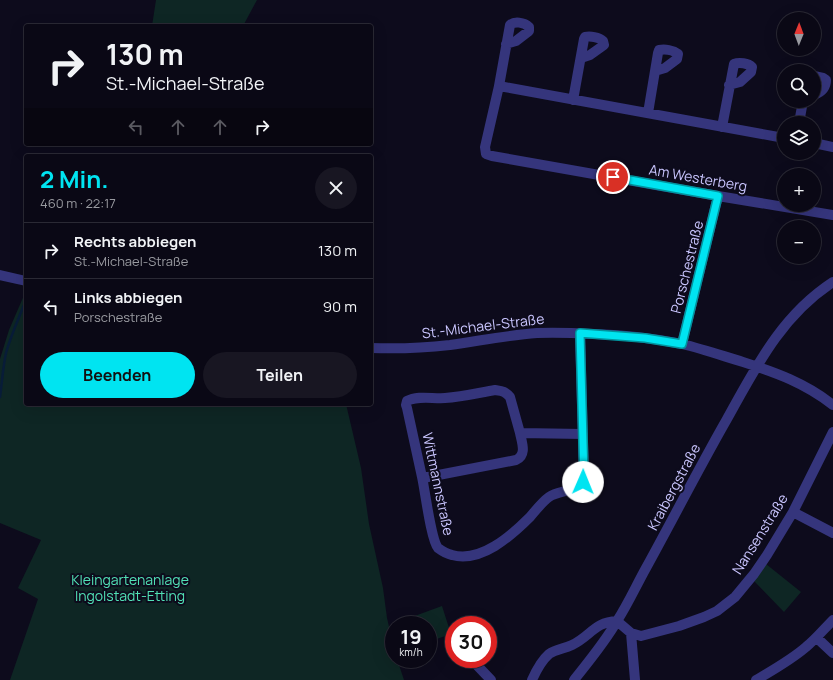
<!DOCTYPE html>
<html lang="de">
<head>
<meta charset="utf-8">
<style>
	body { margin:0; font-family:Manrope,sans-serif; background:#181622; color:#f1f3f6; height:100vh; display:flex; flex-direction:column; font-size:15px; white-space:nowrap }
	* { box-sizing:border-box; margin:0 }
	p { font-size:13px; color:#999aa0 }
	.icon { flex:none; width:22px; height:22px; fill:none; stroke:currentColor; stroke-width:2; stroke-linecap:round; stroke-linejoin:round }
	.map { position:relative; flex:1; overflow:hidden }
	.drawer { position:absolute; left:24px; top:154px; width:349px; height:252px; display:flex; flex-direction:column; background:#0a0815; border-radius:4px; box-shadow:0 4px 16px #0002,0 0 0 1px #2a2934 }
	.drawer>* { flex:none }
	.guide { position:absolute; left:24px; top:24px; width:349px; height:122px; border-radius:4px; box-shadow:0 4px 16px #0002,0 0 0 1px #2a2934; background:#0a0815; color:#f1f3f6; overflow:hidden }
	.needle { width:26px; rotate:1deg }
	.tools { position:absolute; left:777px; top:12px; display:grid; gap:8px }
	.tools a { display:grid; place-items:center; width:44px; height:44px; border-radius:50%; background:#0a0815; box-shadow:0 4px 16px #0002,0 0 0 1px #2a2934; font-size:20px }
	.speed { position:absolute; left:385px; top:616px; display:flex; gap:8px; font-size:20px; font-weight:700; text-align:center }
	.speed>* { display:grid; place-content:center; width:52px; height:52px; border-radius:50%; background:#0a0815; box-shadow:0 4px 16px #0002,0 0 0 1px #2a2934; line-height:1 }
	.speed small { font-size:10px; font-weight:400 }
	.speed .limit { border:6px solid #d22; background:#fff; color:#111 }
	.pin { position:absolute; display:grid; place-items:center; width:34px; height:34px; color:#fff; margin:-17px; border:2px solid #fff; border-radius:50%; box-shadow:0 1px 4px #0007 }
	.me { position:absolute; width:44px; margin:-22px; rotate:1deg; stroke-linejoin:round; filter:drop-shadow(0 0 3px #0008) }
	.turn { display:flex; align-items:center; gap:14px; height:84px; padding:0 16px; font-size:18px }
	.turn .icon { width:52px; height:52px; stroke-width:2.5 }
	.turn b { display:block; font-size:28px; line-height:34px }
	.lanes { display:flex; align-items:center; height:38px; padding:0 16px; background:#0003; justify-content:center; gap:20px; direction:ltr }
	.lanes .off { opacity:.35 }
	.round { display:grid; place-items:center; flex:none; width:42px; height:42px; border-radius:21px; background:#181622 }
	.summary { display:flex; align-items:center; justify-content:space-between; height:68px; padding:0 16px }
	h1 { font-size:24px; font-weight:700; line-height:30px; color:#00e4f1 }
	.cta { display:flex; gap:8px; margin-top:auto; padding:8px 16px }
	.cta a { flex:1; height:46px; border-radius:24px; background:#00e4f1; color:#111; font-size:16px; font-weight:700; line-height:46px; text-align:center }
	.cta a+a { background:#181622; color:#f1f3f6 }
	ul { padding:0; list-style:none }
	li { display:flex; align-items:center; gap:12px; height:56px; padding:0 16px; border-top:1px solid #2a2934 }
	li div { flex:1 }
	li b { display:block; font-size:15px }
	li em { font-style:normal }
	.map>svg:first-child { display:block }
	.green { fill:#0e2624 }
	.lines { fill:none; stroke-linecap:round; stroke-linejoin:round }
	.stream { stroke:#081c38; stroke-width:2.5 }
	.minor { stroke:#35357c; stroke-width:10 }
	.route-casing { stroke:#00949d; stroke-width:10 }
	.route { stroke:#00e4f1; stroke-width:7 }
	.labels { text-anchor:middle; stroke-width:4; stroke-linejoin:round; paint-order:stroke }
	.street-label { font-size:14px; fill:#cac6ff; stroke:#0d0b1c }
	.park-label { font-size:14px; fill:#51e0b5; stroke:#0d0b1c }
</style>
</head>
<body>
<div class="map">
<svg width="833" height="680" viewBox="0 0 833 680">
	<rect width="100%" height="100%" fill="#0d0b1c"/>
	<path class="green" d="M156 0H257L243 26H152Z
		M25 293H26V404H346L361 468 369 524 383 588 387 618 394 648V659H397L404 680H10L38 599 18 588 41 540 0 523V359L9 330Z
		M766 564 801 592 784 612 754 581Z
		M442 606 451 634 428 642V625H403L401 621Z"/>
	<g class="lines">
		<path class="stream" d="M0 397C2 382 3 367 6 353 11 335 19 318 26 300"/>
		<path class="minor" d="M506 44 516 41 529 31V27C524 22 514 21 510 25L499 86 485 147 486 154 492 156 718 196 833 215
			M814 76 823 78 826 80C826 88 822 92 814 95
			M499 86 784 138
			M573 100 584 39 585 37C590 36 599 37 603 41L604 45 590 55 581 58
			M648 113 658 53 659 50C665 49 673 50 678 54L677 59 665 68 655 71
			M799 123 803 101
			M722 127 734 64C739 62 748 63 752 67L751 72 740 82 729 85
			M814 143 833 147
			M0 275 26 281
			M682 344 718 196
			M371 348C397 349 423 348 450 345 479 341 508 335 537 333 556 332 576 333 595 334 624 335 653 338 682 344 703 349 723 356 743 362 777 373 805 383 833 405
			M520 433 510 397C505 391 502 391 495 390 478 393 461 397 445 398 433 399 418 395 407 401L406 405 407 408C412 431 417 454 422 477 425 490 431 540 438 548 442 551 447 554 452 555 481 563 511 536 530 517 536 510 542 502 549 497 560 489 581 493 584 477L580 333
			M423 478 516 460C527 455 522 443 520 433L583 434
			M793 512 833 533
			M631 633 635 680
			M817 638 833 653
			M471 659 491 680
			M532 680C536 671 541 661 549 654 556 649 564 649 572 645 591 636 594 622 617 621L631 633 641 636 679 626 704 617 717 611 735 597 754 574 767 555 793 512 833 432
			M574 680C589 661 605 642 617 621 628 604 636 586 646 568 673 519 699 468 727 419 756 367 781 316 833 282
			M756 680C773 670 791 660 806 647 816 639 824 629 833 620"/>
	</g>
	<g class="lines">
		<g class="route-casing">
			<path id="route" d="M583 482 584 478 580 333 645 338 682 344 718 196 613 177"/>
		</g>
		<use href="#route" class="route"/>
	</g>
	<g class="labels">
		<g class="street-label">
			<text transform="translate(698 178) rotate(10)" y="5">Am Westerberg</text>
			<text transform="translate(687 267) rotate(-76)" y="5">Porschestraße</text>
			<text transform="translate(483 326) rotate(-7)" y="5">St.-Michael-Straße</text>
			<text transform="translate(438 484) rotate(78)" y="5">Wittmannstraße</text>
			<text transform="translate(674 487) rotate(-62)" y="5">Kraibergstraße</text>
			<text transform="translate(760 534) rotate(-58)" y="5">Nansenstraße</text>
		</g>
		<g class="park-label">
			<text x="130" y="585">Kleingartenanlage<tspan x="130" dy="16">Ingolstadt-Etting</tspan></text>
		</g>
	</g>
</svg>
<div class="tools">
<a><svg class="needle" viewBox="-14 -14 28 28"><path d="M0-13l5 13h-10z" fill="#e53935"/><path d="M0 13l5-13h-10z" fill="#999aa0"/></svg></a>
<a><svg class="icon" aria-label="search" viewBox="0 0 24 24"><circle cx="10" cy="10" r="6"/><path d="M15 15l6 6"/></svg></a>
<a><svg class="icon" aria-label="layers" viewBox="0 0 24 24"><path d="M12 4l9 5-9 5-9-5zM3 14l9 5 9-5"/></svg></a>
<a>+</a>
<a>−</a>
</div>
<div class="speed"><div>19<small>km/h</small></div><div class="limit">30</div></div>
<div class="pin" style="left:613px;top:177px;background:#d93025"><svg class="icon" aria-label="arrive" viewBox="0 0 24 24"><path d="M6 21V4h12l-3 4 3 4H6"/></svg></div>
<svg class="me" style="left:583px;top:482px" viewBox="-20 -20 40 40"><circle r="19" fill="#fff"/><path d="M0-13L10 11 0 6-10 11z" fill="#00e4f1"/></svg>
<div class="guide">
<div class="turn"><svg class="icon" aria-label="right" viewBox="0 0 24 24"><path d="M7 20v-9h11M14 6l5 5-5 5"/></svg><div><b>130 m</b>St.-Michael-Straße</div></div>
<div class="lanes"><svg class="icon off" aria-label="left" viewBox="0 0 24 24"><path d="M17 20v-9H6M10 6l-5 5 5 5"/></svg><svg class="icon off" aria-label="ahead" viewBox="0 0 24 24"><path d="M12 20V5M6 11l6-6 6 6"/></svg><svg class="icon off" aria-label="ahead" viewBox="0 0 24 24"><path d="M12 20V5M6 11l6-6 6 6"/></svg><svg class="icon" aria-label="right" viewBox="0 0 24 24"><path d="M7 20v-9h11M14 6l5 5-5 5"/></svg></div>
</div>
<section class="drawer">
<div class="summary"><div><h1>2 Min.</h1><p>460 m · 22:17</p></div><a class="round"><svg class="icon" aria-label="close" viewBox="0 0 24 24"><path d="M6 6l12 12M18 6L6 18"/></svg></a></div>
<ul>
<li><svg class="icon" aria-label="right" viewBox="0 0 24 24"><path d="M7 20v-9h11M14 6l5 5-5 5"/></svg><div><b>Rechts abbiegen</b><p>St.-Michael-Straße</p></div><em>130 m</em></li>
<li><svg class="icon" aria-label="left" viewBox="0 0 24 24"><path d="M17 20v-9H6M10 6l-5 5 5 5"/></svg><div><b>Links abbiegen</b><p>Porschestraße</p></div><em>90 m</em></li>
</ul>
<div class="cta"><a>Beenden</a><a>Teilen</a></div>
</section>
</div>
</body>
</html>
